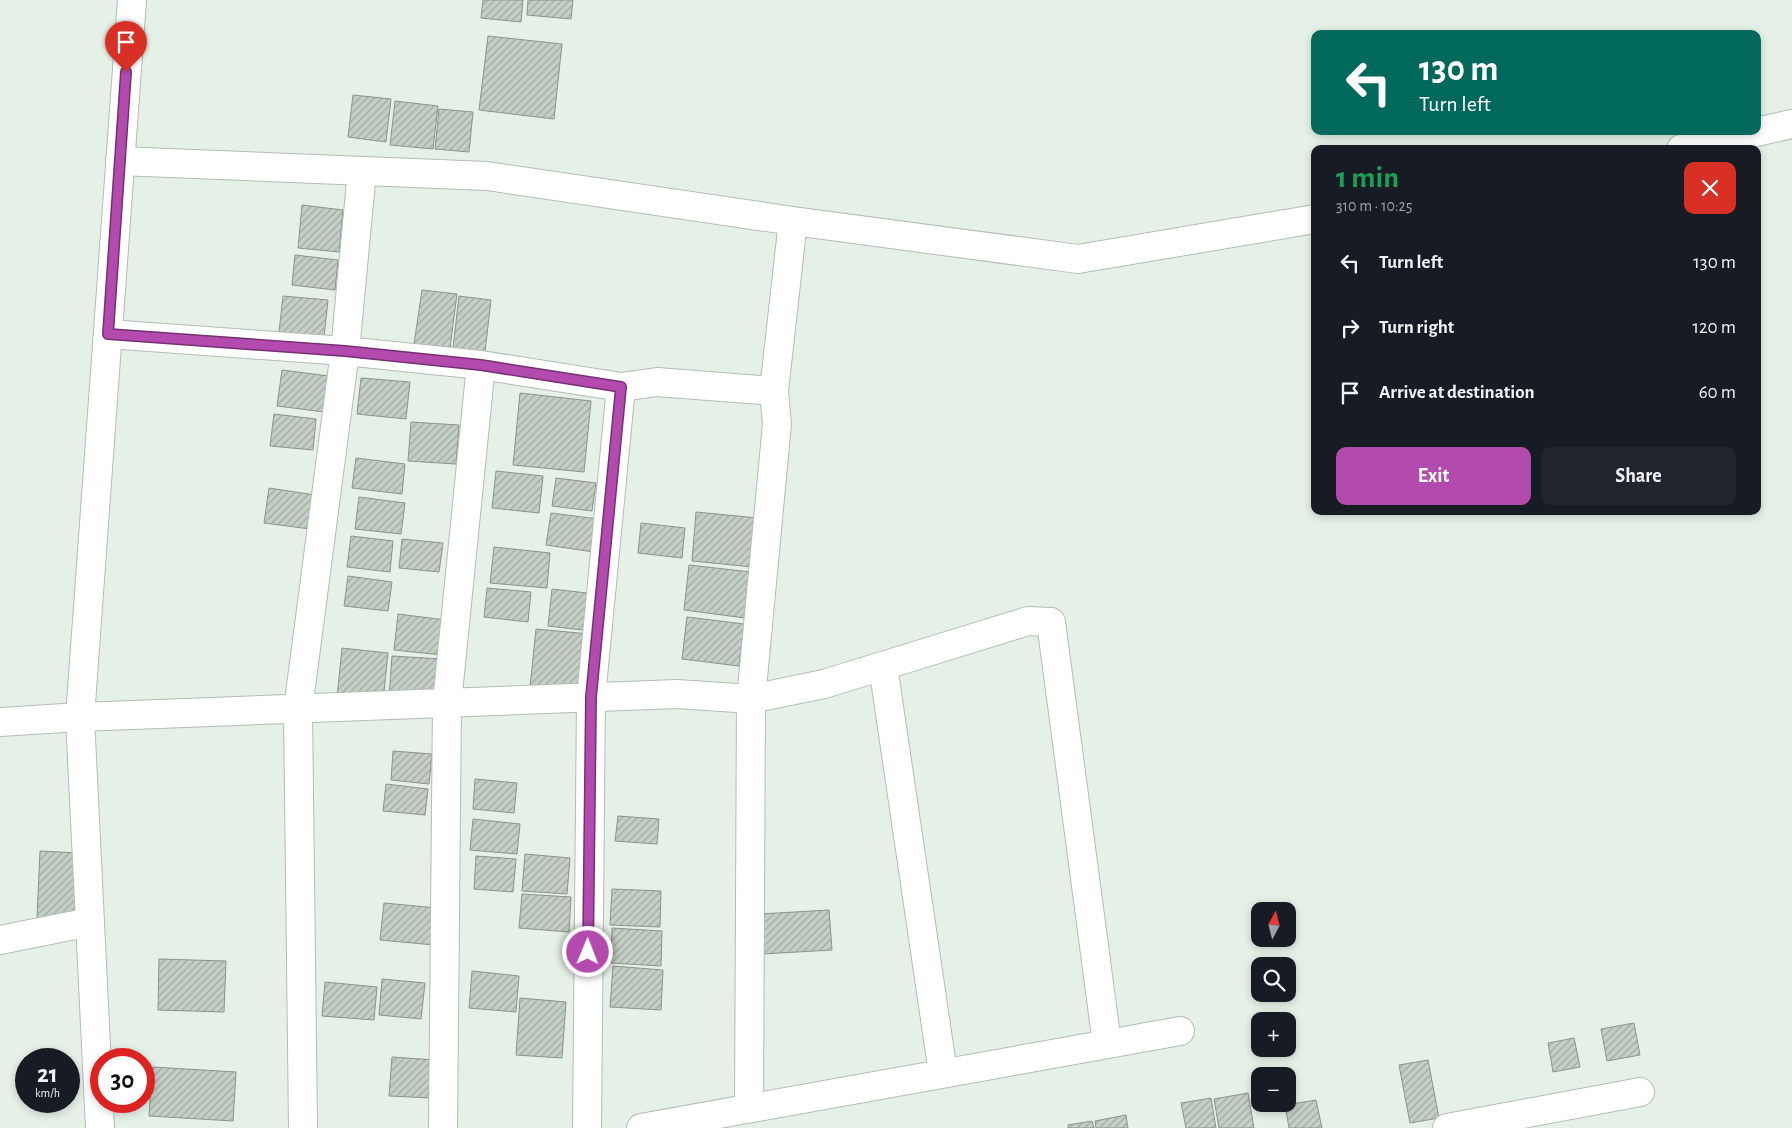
<!DOCTYPE html>
<html lang="en">
<head>
<meta charset="utf-8">
<style>
	body { margin:0; font-family:"Alegreya Sans",sans-serif; background:#20242c; color:#f1f3f6; height:100vh; display:flex; flex-direction:column; font-size:19px; white-space:nowrap }
	* { box-sizing:border-box; margin:0 }
	p { font-size:16px; color:#9ea1a6 }
	.icon { flex:none; width:28px; height:28px; fill:none; stroke:currentColor; stroke-width:2; stroke-linecap:round; stroke-linejoin:round }
	.map { position:relative; flex:1; overflow:hidden }
	.side { position:absolute; left:1311px; top:145px; width:450px; height:370px; display:flex; flex-direction:column; background:#171b24; border-radius:10px; box-shadow:0 2px 8px #0003 }
	.side>* { flex:none }
	.top-card { position:absolute; left:1311px; top:30px; width:450px; height:105px; border-radius:10px; box-shadow:0 2px 8px #0003; background:#00695c; color:#fff; overflow:hidden }
	.needle { width:32px; rotate:7deg }
	.controls { position:absolute; left:1251px; top:902px; display:grid; gap:10px }
	.controls a { display:grid; place-items:center; width:45px; height:45px; border-radius:10px; background:#171b24; box-shadow:0 2px 8px #0003; font-size:25px }
	.speed { position:absolute; left:15px; top:1048px; display:flex; gap:10px; font-size:25px; font-weight:700; text-align:center }
	.speed>* { display:grid; place-content:center; width:65px; height:65px; border-radius:50%; background:#171b24; box-shadow:0 2px 8px #0003; line-height:1 }
	.speed small { font-size:12px; font-weight:400 }
	.speed .limit { border:8px solid #d22; background:#fff; color:#111 }
	.pin { position:absolute; display:grid; place-items:center; width:42px; height:42px; color:#fff; margin:-51px -21px; border-radius:50% 50% 50% 0; rotate:-45deg; box-shadow:0 0 5px #0007 }
	.pin .icon { rotate:45deg }
	.me { position:absolute; width:55px; margin:-28px; rotate:1deg; stroke-linejoin:round; filter:drop-shadow(0 0 4px #0008) }
	.turn { display:flex; align-items:center; gap:18px; height:105px; padding:0 25px; font-size:22px }
	.turn .icon { width:65px; height:65px; stroke-width:2.5 }
	.turn b { display:block; font-size:35px; line-height:42px }
	.round { display:grid; place-items:center; flex:none; width:52px; height:52px; border-radius:10px; background:#20242c }
	.summary { display:flex; align-items:center; justify-content:space-between; height:85px; padding:0 25px }
	h1 { font-size:30px; font-weight:700; line-height:38px; color:#1e9e55 }
	.primary-button { display:flex; gap:10px; margin-top:auto; padding:10px 25px }
	.primary-button a { flex:1; height:58px; border-radius:10px; background:#b34bae; color:#fff; font-size:20px; font-weight:700; line-height:58px; text-align:center }
	.primary-button a+a { background:#20242c; color:#f1f3f6 }
	ul { padding:0; list-style:none }
	li { display:flex; align-items:center; gap:15px; height:65px; padding:0 25px }
	li div { flex:1 }
	li b { display:block; font-size:19px }
	li em { font-style:normal }
	.map>svg:first-child { display:block }
	.building { fill:url(#building-hatch); stroke:#89948b }
	.lines { fill:none; stroke-linecap:round; stroke-linejoin:round }
	.street-casing { stroke:#b2bdb3; stroke-width:30 }
	.secondary-casing { stroke:#b2bdb3; stroke-width:30 }
	.street { stroke:#fff; stroke-width:28 }
	.secondary { stroke:#fff; stroke-width:28 }
	.route-casing { stroke:#743171; stroke-width:12 }
	.route { stroke:#b34bae; stroke-width:9 }
</style>
</head>
<body>
<div class="map">
<svg width="1792" height="1128" viewBox="0 0 1792 1128">
	<defs>
		<pattern id="building-hatch" width="6" height="6" patternUnits="userSpaceOnUse" patternTransform="scale(1.25)"><rect width="6" height="6" fill="#c4cfc5"/><path d="M-1 1l2-2M0 6l6-6M5 7l2-2" fill="none" stroke="#a0a9a1"/></pattern>
	</defs>
	<rect width="100%" height="100%" fill="#e5f1e7"/>
	<path class="building" d="M483 0H523L521 22 481 18Z
		M528 0H573L571 19 527 15Z
		M488 36 562 44 554 119 479 110Z
		M353 95 391 99 386 142 348 137Z
		M395 101 438 106 433 149 390 145Z
		M439 109 473 112 469 152 435 149Z
		M302 205 343 210 339 252 298 248Z
		M295 255 338 260 335 290 292 285Z
		M422 290 457 294 450 348 414 344Z
		M283 296 328 300 324 337 279 332Z
		M459 296 491 300 485 352 453 348Z
		M282 370 329 376 324 412 277 406Z
		M361 378 410 382 406 419 357 414Z
		M520 393 591 401 584 472 513 465Z
		M274 414 316 419 313 450 270 446Z
		M411 422 459 425 456 464 408 461Z
		M356 458 405 464 402 494 352 488Z
		M496 471 543 476 539 513 492 508Z
		M556 478 596 483 592 511 552 506Z
		M269 488 315 495 310 529 264 523Z
		M359 497 405 503 401 534 355 529Z
		M696 512 758 518 753 567 692 561Z
		M551 513 598 519 594 552 546 545Z
		M641 523 685 528 682 558 638 553Z
		M351 536 393 541 390 572 347 567Z
		M402 539 443 543 439 572 399 568Z
		M494 547 550 553 547 588 490 583Z
		M689 565 751 572 745 618 684 610Z
		M348 576 392 582 388 611 344 606Z
		M487 588 531 592 528 622 484 617Z
		M552 589 596 594 591 631 548 626Z
		M398 614 446 620 442 655 394 650Z
		M687 617 744 624 739 666 682 659Z
		M536 629 589 634 583 693 530 687Z
		M342 648 388 653 383 702 337 697Z
		M392 656 442 659 439 701 389 697Z
		M393 751 432 754 429 784 391 780Z
		M475 779 517 783 514 813 473 809Z
		M386 784 428 789 425 815 383 811Z
		M618 816 659 819 657 844 615 841Z
		M473 819 520 824 517 854 470 850Z
		M40 851 79 853 76 920 37 918Z
		M525 854 570 858 567 894 522 891Z
		M476 856 516 859 513 892 474 889Z
		M612 889 661 891 660 927 610 925Z
		M522 894 571 897 569 932 519 928Z
		M384 903 437 908 434 945 380 940Z
		M829 910 832 950 762 954 760 914Z
		M612 928 662 931 661 966 611 963Z
		M159 959 226 961 224 1012 158 1010Z
		M613 966 663 970 661 1010 610 1007Z
		M472 971 519 976 516 1012 469 1008Z
		M382 979 425 983 421 1019 379 1015Z
		M325 982 377 987 374 1020 322 1016Z
		M520 998 566 1002 562 1058 516 1055Z
		M1634 1023 1640 1055 1607 1061 1601 1029Z
		M1574 1038 1580 1067 1553 1072 1548 1043Z
		M392 1057 435 1060 432 1098 389 1096Z
		M1428 1060 1439 1118 1410 1123 1399 1065Z
		M152 1067 236 1072 233 1121 149 1116Z
		M1248 1093 1254 1128H1219L1214 1099Z
		M1211 1098 1216 1128H1186L1181 1103Z
		M1316 1100 1322 1128H1289L1285 1105Z
		M1126 1115 1128 1128H1096L1095 1121Z
		M1092 1121 1094 1128H1068V1125Z"/>
	<g class="lines">
		<g class="street-casing">
			<path id="street" d="M1681 149 1792 124
				M120 161 487 176 793 221 1078 259 1315 219
				M108 334 345 351 481 365 621 387 657 382 774 391
				M883 666 943 1073
				M0 722 80 717 677 694 751 699 824 684 1028 621 1051 622 1107 1044
				M0 940 90 922
				M749 1108 751 699 777 424 774 391 793 221
				M303 1128 298 709 345 351 362 171
				M443 1128 447 703 481 365
				M587 1128 591 697 621 387
				M641 1128 1180 1031
				M1447 1128 1640 1092"/>
		</g>
		<g class="secondary-casing">
			<path id="secondary" d="M100 1128 80 717 132 0"/>
		</g>
		<use href="#street" class="street"/>
		<use href="#secondary" class="secondary"/>
	</g>
	<g class="lines">
		<g class="route-casing">
			<path id="route" d="M126 72 108 334 345 351 481 365 621 387 591 697 588 952"/>
		</g>
		<use href="#route" class="route"/>
	</g>
</svg>
<div class="controls">
<a><svg class="needle" viewBox="-14 -14 28 28"><path d="M0-13l5 13h-10z" fill="#e53935"/><path d="M0 13l5-13h-10z" fill="#9ea1a6"/></svg></a>
<a><svg class="icon" aria-label="search" viewBox="0 0 24 24"><circle cx="10" cy="10" r="6"/><path d="M15 15l6 6"/></svg></a>
<a>+</a>
<a>−</a>
</div>
<div class="speed"><div>21<small>km/h</small></div><div class="limit">30</div></div>
<div class="pin" style="left:126px;top:72px;background:#d93025"><svg class="icon" aria-label="arrive" viewBox="0 0 24 24"><path d="M6 21V4h12l-3 4 3 4H6"/></svg></div>
<svg class="me" style="left:588px;top:952px" viewBox="-20 -20 40 40"><circle r="17" fill="#b34bae" stroke="#fff" stroke-width="3"/><path d="M0-11L8 9 0 5-8 9z" fill="#fff"/></svg>
<div class="top-card">
<div class="turn"><svg class="icon" aria-label="left" viewBox="0 0 24 24"><path d="M17 20v-9H6M10 6l-5 5 5 5"/></svg><div><b>130 m</b>Turn left</div></div>
</div>
<section class="side">
<div class="summary"><div><h1>1 min</h1><p>310 m · 10:25</p></div><a class="round" style="background:#d93025;color:#fff"><svg class="icon" aria-label="close" viewBox="0 0 24 24"><path d="M6 6l12 12M18 6L6 18"/></svg></a></div>
<ul>
<li><svg class="icon" aria-label="left" viewBox="0 0 24 24"><path d="M17 20v-9H6M10 6l-5 5 5 5"/></svg><div><b>Turn left</b></div><em>130 m</em></li>
<li><svg class="icon" aria-label="right" viewBox="0 0 24 24"><path d="M7 20v-9h11M14 6l5 5-5 5"/></svg><div><b>Turn right</b></div><em>120 m</em></li>
<li><svg class="icon" aria-label="arrive" viewBox="0 0 24 24"><path d="M6 21V4h12l-3 4 3 4H6"/></svg><div><b>Arrive at destination</b></div><em>60 m</em></li>
</ul>
<div class="primary-button"><a>Exit</a><a>Share</a></div>
</section>
</div>
</body>
</html>
